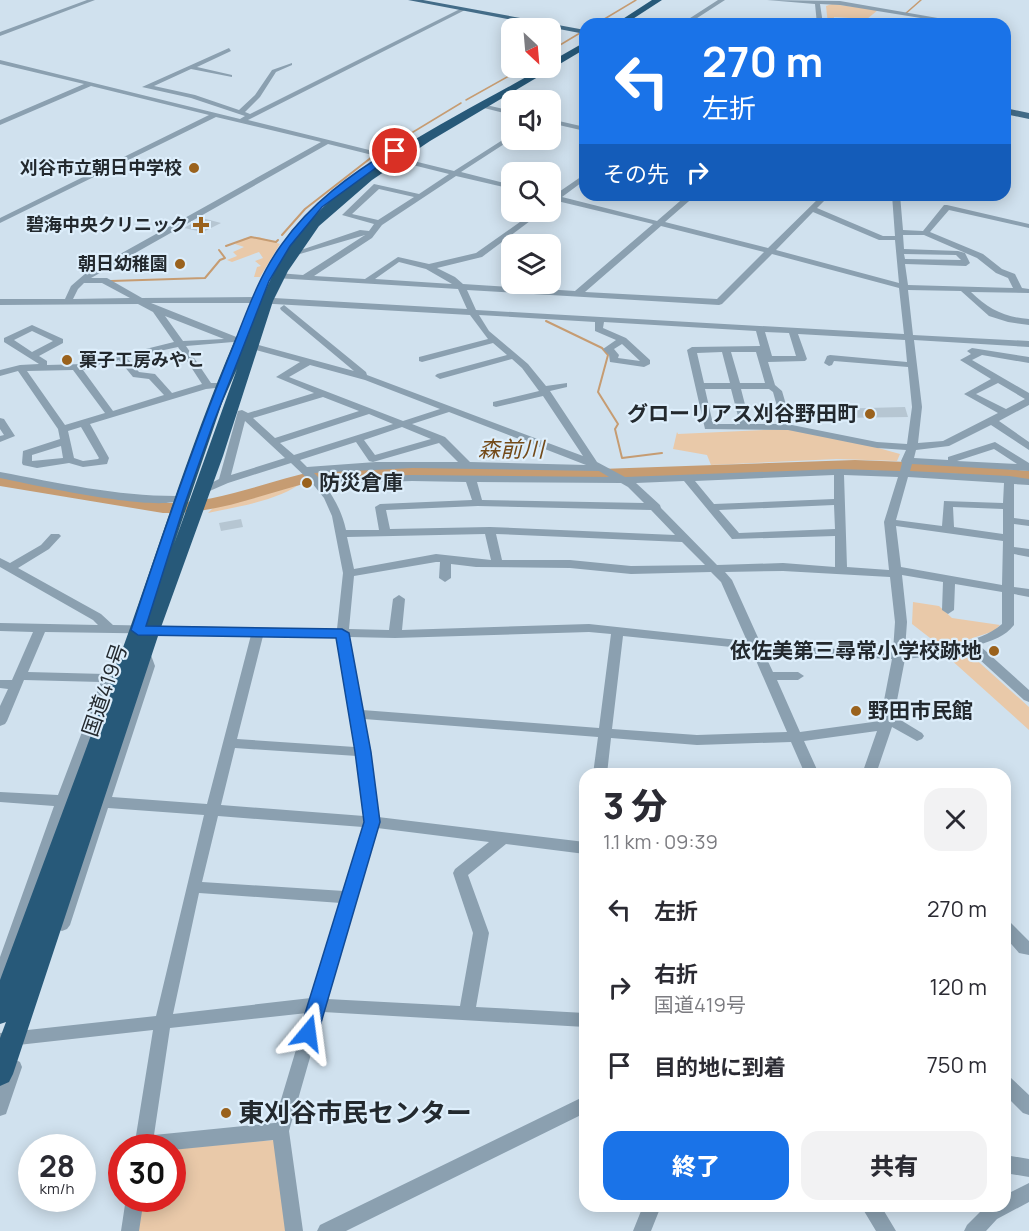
<!DOCTYPE html>
<html lang="ja">
<head>
<meta charset="utf-8">
<style>
	body { margin:0; font-family:Manrope,"Noto Sans JP",sans-serif; background:#f2f2f3; color:#2b2b33; height:100vh; display:flex; flex-direction:column; font-size:22px; white-space:nowrap }
	* { box-sizing:border-box; margin:0 }
	p { font-size:20px; color:#7c7c81 }
	.icon { flex:none; width:33px; height:33px; fill:none; stroke:currentColor; stroke-width:2; stroke-linecap:round; stroke-linejoin:round }
	.map { position:relative; flex:1; overflow:hidden }
	.details { position:absolute; left:579px; top:768px; width:432px; height:444px; display:flex; flex-direction:column; background:#fff; border-radius:18px; box-shadow:0 3px 15px #0003 }
	.details>* { flex:none }
	.banner { position:absolute; left:579px; top:18px; width:432px; height:183px; border-radius:18px; box-shadow:0 3px 15px #0003; background:#1a73e8; color:#fff; overflow:hidden }
	.needle { width:39px; rotate:154deg }
	.fabs { position:absolute; left:501px; top:18px; display:grid; gap:12px }
	.fabs a { display:grid; place-items:center; width:60px; height:60px; border-radius:12px; background:#fff; box-shadow:0 3px 15px #0003; font-size:30px }
	.speed { position:absolute; left:18px; top:1134px; display:flex; gap:12px; font-size:30px; font-weight:700; text-align:center }
	.speed>* { display:grid; place-content:center; width:78px; height:78px; border-radius:50%; background:#fff; box-shadow:0 3px 15px #0003; line-height:1 }
	.speed small { font-size:15px; font-weight:400 }
	.speed .limit { border:9px solid #d22; background:#fff; color:#111 }
	.pin { position:absolute; display:grid; place-items:center; width:51px; height:51px; color:#fff; margin:-26px; border:3px solid #fff; border-radius:50%; box-shadow:0 2px 6px #0007 }
	.me { position:absolute; width:66px; margin:-33px; rotate:16deg; stroke-linejoin:round; filter:drop-shadow(0 0 4px #0008) }
	.turn { display:flex; align-items:center; gap:21px; height:126px; padding:0 24px; font-size:27px }
	.turn .icon { width:78px; height:78px; stroke-width:2.5 }
	.turn b { display:block; font-size:42px; line-height:51px }
	.then { display:flex; align-items:center; height:57px; padding:0 24px; background:#0003; gap:12px; font-size:22px }
	.round { display:grid; place-items:center; flex:none; width:63px; height:63px; border-radius:18px; background:#f2f2f3 }
	.overview { display:flex; align-items:center; justify-content:space-between; height:102px; padding:0 24px }
	h1 { font-size:36px; font-weight:800; line-height:45px }
	.action { display:flex; gap:12px; margin-top:auto; padding:12px 24px }
	.action a { flex:1; height:69px; border-radius:18px; background:#1a73e8; color:#fff; font-size:24px; font-weight:800; line-height:69px; text-align:center }
	.action a+a { background:#f2f2f3; color:#2b2b33 }
	ul { padding:0; list-style:none }
	li { display:flex; align-items:center; gap:18px; height:78px; padding:0 24px }
	li div { flex:1 }
	li b { display:block; font-size:22px }
	li em { font-style:normal }
	.map>svg:first-child { display:block }
	.green { fill:#e9c9a9 }
	.lines { fill:none; stroke-linecap:round; stroke-linejoin:round }
	.stream-far1 { stroke:#c69c72; stroke-width:1.5 }
	.stream { stroke:#c69c72; stroke-width:2 }
	.river { fill:#c69c72; fill-rule:evenodd }
	.building { fill:#b6c6d2 }
	.minor { fill:#8ba0b0; fill-rule:evenodd }
	.major { fill:#436c88; fill-rule:evenodd }
	.highway { fill:#275979; fill-rule:evenodd }
	.route { fill:#1a73e8; stroke:#114b97; stroke-width:1.5 }
	.poi-dot { fill:#9a621d; stroke:#ddeefb; stroke-width:2 }
	.labels { text-anchor:middle; stroke-width:4.5; stroke-linejoin:round; paint-order:stroke }
	.far-poi-label { font-size:18px; font-weight:bold; fill:#23292e; stroke:#ddeefb; text-anchor:end }
	.poi-label { font-size:21px; font-weight:bold; fill:#23292e; stroke:#ddeefb; text-anchor:end }
	.street-label { font-size:21px; fill:#23292e; stroke:#ddeefb }
	.water-label { font-size:22px; font-style:italic; fill:#734a19; stroke:#ddeefb }
	.near-poi-label { font-size:26px; font-weight:bold; fill:#23292e; stroke:#ddeefb; text-anchor:start }
</style>
</head>
<body>
<div class="map">
<svg width="1029" height="1231" viewBox="0 0 1029 1231">
	<rect width="100%" height="100%" fill="#d0e1ee"/>
	<path class="green" d="M832 4 878 10 867 19 834 17 835 24H828L826 6Z
		M259 237 280 244 260 277H254L257 267 261 266 255 261 263 258 259 252 232 262 227 260 237 256 233 252 244 247 235 244 245 238Z
		M786 429 864 444 900 454 897 461 837 459 711 465 707 455 673 449 677 432 678 434Z
		M297 480 304 481C281 500 237 507 208 513L214 507Z
		M913 602 939 606 952 618 1000 625 994 631 943 648 912 624Z
		M958 655 963 659 971 655 1029 707V730L949 658Z
		M274 1140 288 1231H138L143 1199 172 1198 173 1149Z"/>
	<g class="lines">
		<path class="stream-far1" d="M905 14 921 0
			M596 24 636 0
			M550 51 585 30
			M466 100 523 68
			M390 146 461 103"/>
		<path class="stream" d="M380 152 393 144
			M282 235 305 209 372 157
			M226 246 251 237 276 242 278 240
			M111 281 205 278 220 260 225 258 219 250
			M546 321 602 348 608 355 598 392 618 424 615 429 622 458 662 453"/>
		<path class="river" d="M855 460 959 464 1029 471V481L959 474 855 470 601 479 338 477C277 486 226 515 163 513L0 486V476L163 503C224 504 278 475 338 467L601 469Z"/>
	</g>
	<path class="building" d="M202 218 221 223 203 232 184 228Z
		M905 407 908 417 834 418 830 409Z
		M241 519 243 527 221 531 219 523Z"/>
	<g class="lines">
		<path class="minor" d="M87 0H95L0 36V32Z
			M718 0H725L691 22 692 24H686L684 22Z
			M767 0 840 1 972 24H958L840 5 820 4 823 24H817L815 4Z
			M460 9 465 10 248 120 454 171 512 134V139L461 172 512 185V189L456 176 382 225 372 238 314 276 365 279 398 257 429 264 476 253 534 212H542L482 257 437 268 455 277 463 284 575 291 653 224 553 200V196L585 174V180L562 197 657 221 687 195H696L665 222 768 248 822 195H830L817 208 883 236H895L892 195H900L903 230 923 231 944 205H947L1029 224V228L949 210 930 232 983 254 1002 269 1015 274 1022 288 1029 289V293L971 292C988 309 1004 317 1029 319V325L1008 322 989 316 961 291 908 290 913 335 1029 341V347L914 340 922 407 918 443 943 441 998 413 964 394 991 379 960 360 971 354 967 351 972 348 1029 357V363L982 355 972 360 1029 393V405L999 421 1029 442V450L991 425 949 446 916 450 914 458 948 460V457L995 442 1029 463V471L912 464 910 471 1009 476 1029 479V485L1014 484V518L1029 520V526L1014 524V547L1029 549V557L1014 554V587L1029 589V597L1014 594V625C1005 637 992 640 979 645L1029 690V702L1024 700 968 649 953 654 905 659 894 716 922 733 924 736 922 739 917 741 892 727 876 774H862L877 731 804 741 819 774H805L791 742 697 745 611 738 607 774H593L598 737 364 719 378 817 585 842V854L506 844 468 875 489 933 476 1007 585 1013V1027L323 1012 289 1131 303 1231H285L273 1140 172 1150V1148H134L153 1030 0 1047V1033L156 1016 204 815 108 808 70 925 67 929 62 931 57 929 54 925 143 666 138 650 140 647H148L155 666 112 797 207 804 251 635 45 632 28 672 105 674 109 665 124 649H132L134 652 119 670 70 801 8 979 6 984 0 986V957L54 806 0 802V792L58 795 101 682 24 680 7 721 5 724 0 726V706L8 689 0 688V680H12L33 632 0 631V623L98 625 93 620 0 567V558L10 563 41 545 51 534H59L61 536 49 549 18 568 101 614 113 625 337 629 343 573 332 516 324 498 312 483 291 463 228 483 205 493 201 494 196 491 219 479 238 411 242 410 248 413 314 393 276 377 300 362 248 348V344L251 343 354 371 281 310 280 308 284 305 366 372 367 375 583 456 543 396 496 407 493 406V402L539 391 522 368 512 359 440 379 435 376 437 374 507 355 493 343 422 362 419 361V357L488 339 470 315 256 303H151L244 340 246 342 241 345 233 342 186 346 211 383H225V387L206 389 90 424 109 458 107 464 83 467 69 463 37 468 23 465 22 463 23 451 60 439 58 429 18 371 0 376V370L20 365 39 364 4 342V338L32 325 63 339V343L39 356 47 361V365L85 364 174 342 153 312 138 304 0 305V299H65L71 286 86 273 321 142 216 117 0 223V218L209 115 91 86 0 125V120L84 84 0 64V60L240 119 245 116 191 98 142 87 229 48 231 51 197 67 232 75V77L191 69 154 86 195 95 239 110 255 95 272 70 292 63V65L276 72 260 97 245 112 250 114ZM328 144 449 174 419 194 374 184 342 215 374 224 369 231 360 230 289 254 293 256 365 235 303 275 278 273 274 276 275 278 458 289 467 309 256 297 142 298 107 278H91ZM379 189 414 197 378 220 352 214ZM813 212 879 240H895L899 283 776 250ZM661 226 764 252 717 299 585 292ZM903 235H924L977 258 996 273 1008 278 1013 288 908 285 905 264 966 266 970 263 965 253 958 251 904 249ZM772 254 899 288 904 334 476 310 467 290 719 305 722 304ZM904 254 956 255 961 260 905 259ZM399 262 426 269 452 284 375 279ZM84 283H102L130 298 73 299 78 289ZM479 315 595 322V331L616 340 603 349 609 355 610 362 644 367 650 364V360L626 338 603 328 604 322 756 331 760 346 692 347 687 350 705 429 788 430 877 448 906 450 901 461 902 463 900 471 839 469 625 477 597 462 550 391 567 387V383L546 386 528 364 489 331ZM165 316 224 339 183 341ZM32 331 53 341 32 352 14 340ZM765 332 789 333 796 356H772ZM798 334 905 340 907 362 830 355 827 356 824 363 829 366 832 365 834 361 908 367 912 407 907 444 877 442 792 425 782 391 775 385 768 362 805 361 807 359ZM622 344 640 361 618 358 619 355 614 349ZM178 347 202 384 172 393 155 374 139 372 127 358ZM722 352 730 383H704L697 353ZM731 352H756L765 383H740ZM119 360 133 377 149 379 164 395 113 411 83 370ZM310 365 365 380 440 409 403 421 289 377ZM73 370 105 413 65 425 27 371ZM998 383 1025 399 1006 409 976 394ZM705 389H731L740 424H713ZM741 389H769L773 392 782 424H750ZM323 397 359 411 275 438 253 418ZM449 412 586 465 470 462 445 437 412 424ZM369 414 393 424 294 455 280 443ZM245 421 285 458 231 475ZM81 427 99 458 98 459 83 461 74 458 68 431ZM402 427 431 439 375 455 364 440ZM356 442 369 461 373 462 439 443 458 462H376L307 467 300 460ZM61 446 63 458 32 461V455ZM994 449 1017 464 957 461ZM413 468 599 471 609 477 412 475 319 478 314 473ZM834 475V499L714 504 695 481ZM844 475 898 477 884 522 889 570 847 567ZM908 477 1004 483 1003 503 944 501 942 526 896 520ZM412 481 466 482 472 500 380 504 375 507 379 530H346C342 512 335 499 324 484ZM684 481 732 539 835 536V567L783 563 717 565 661 508 660 505 636 483ZM477 482 621 483 628 487 644 503 482 500ZM834 505 835 529 739 533 719 510ZM478 506 651 510 675 535 490 527 390 529 386 510ZM953 507 1003 509V534L954 527ZM896 526 1003 541 1002 585 901 567ZM485 534 491 560 436 554 354 569 347 537ZM496 534 682 542 705 565 631 566 570 560H502ZM436 562H440L439 578 445 582 451 578V564L476 567 570 568 631 574 711 572 721 582 747 641 589 624 402 630 405 599 399 595 393 599 389 630 349 629 354 576ZM783 571 890 577 895 622 893 651 816 648 760 642 732 580 725 572ZM902 575 943 582 942 610 948 614 954 610 955 584 1002 592V624C978 645 936 647 905 650L907 622ZM589 632 611 634 599 728 362 710 349 637 395 638ZM263 636 336 637 355 747 237 739ZM623 636 751 649 787 732 697 735 612 729ZM763 651 816 656 892 659 880 721 800 732 777 680H798L804 676 798 672H773ZM235 748 357 756 364 816 221 805ZM218 816 363 827 344 891 202 882ZM377 828 489 842 455 869 453 873 473 933 460 1006 327 999ZM199 893 341 903 311 998 173 1014ZM307 1013 274 1123 154 1135 170 1028Z
			M482 104 512 111V115L480 107V105Z
			M550 119 585 127V131L550 123Z
			M0 418 4 419 15 436 0 442V436L4 435 0 429Z
			M0 472C59 483 116 496 176 496L181 499C163 514 29 484 0 478Z
			M1005 920 1010 922 1029 941V955L1019 953 1005 937Z
			M14 1059 20 1062 22 1067 6 1114 0 1116V1083L8 1062Z
			M1005 1075 1011 1078 1029 1095V1115L1023 1113 1005 1095Z
			M585 1096V1113L346 1231H317L320 1225Z
			M1005 1155 1029 1159V1177L1005 1173Z
			M1029 1183V1202L997 1219 986 1231H964L967 1225 985 1207 1005 1206V1195Z
			M126 1198H144L139 1231H121Z
			M643 1206H661L651 1231H633Z
			M861 1206H881L896 1231H876Z"/>
		<path class="major" d="M408 0H423L585 30V34Z
			M1005 108 1029 113V119L1005 114Z"/>
		<path class="highway" d="M652 0H662L625 24H615Z
			M585 42V49L430 141 372 180 319 226 288 271 273 301 223 456 160 630 13 1074 9 1082 0 1086V1038L6 1022 0 1024V980C43 864 87 748 129 631 164 531 194 435 236 337L243 333 248 335C261 297 277 260 303 229 360 160 465 113 542 68H550V62ZM237 369 174 544 222 403Z"/>
	</g>
	<path class="route" d="M392 149 399 151 322 207 290 246 269 281 213 424 184 506 146 626 342 629 349 633 371 752 380 822 318 1033 315 1039 308 1041 302 1039 299 1033 364 822 355 752 336 638 138 635 131 630C161 539 192 448 228 359 244 320 257 278 282 244 311 203 350 175 392 149Z"/>
	<g class="poi-dot">
		<circle cx="194" cy="168" r="6"/>
		<path d="M198 216h6v6h6v6h-6v6h-6v-6h-6v-6h6z"/>
		<circle cx="180" cy="264" r="6"/>
		<circle cx="67" cy="360" r="6"/>
		<circle cx="870" cy="414" r="6"/>
		<circle cx="307" cy="483" r="6"/>
		<circle cx="994" cy="651" r="6"/>
		<circle cx="856" cy="711" r="6"/>
		<circle cx="226" cy="1113" r="6"/>
	</g>
	<g class="labels">
		<g class="far-poi-label">
			<text x="182" y="174">刈谷市立朝日中学校</text>
			<text x="188" y="231">碧海中央クリニック</text>
			<text x="168" y="270">朝日幼稚園</text>
			<text x="79" y="366" text-anchor="start">菓子工房みやこ</text>
		</g>
		<g class="poi-label">
			<text x="858" y="421">グローリアス刈谷野田町</text>
			<text x="319" y="490" text-anchor="start">防災倉庫</text>
			<text x="982" y="658">依佐美第三尋常小学校跡地</text>
			<text x="868" y="718" text-anchor="start">野田市民館</text>
		</g>
		<g class="street-label">
			<text transform="translate(105 690) rotate(-71)" y="7">国道419号</text>
		</g>
		<g class="water-label">
			<text x="511" y="457">森前川</text>
		</g>
		<g class="near-poi-label">
			<text x="238" y="1122">東刈谷市民センター</text>
		</g>
	</g>
</svg>
<div class="fabs">
<a><svg class="needle" viewBox="-14 -14 28 28"><path d="M0-13l5 13h-10z" fill="#e53935"/><path d="M0 13l5-13h-10z" fill="#7c7c81"/></svg></a>
<a><svg class="icon" aria-label="sound" viewBox="0 0 24 24"><path d="M4 9h4l5-4v14l-5-4H4zM17 9q2 3 0 6"/></svg></a>
<a><svg class="icon" aria-label="search" viewBox="0 0 24 24"><circle cx="10" cy="10" r="6"/><path d="M15 15l6 6"/></svg></a>
<a><svg class="icon" aria-label="layers" viewBox="0 0 24 24"><path d="M12 4l9 5-9 5-9-5zM3 14l9 5 9-5"/></svg></a>
</div>
<div class="speed"><div>28<small>km/h</small></div><div class="limit">30</div></div>
<div class="pin" style="left:395px;top:151px;background:#d93025"><svg class="icon" aria-label="arrive" viewBox="0 0 24 24"><path d="M6 21V4h12l-3 4 3 4H6"/></svg></div>
<svg class="me" style="left:308px;top:1033px" viewBox="-20 -20 40 40"><path d="M0-17L14 15 0 8-14 15z" fill="#1a73e8" stroke="#fff" stroke-width="4"/></svg>
<div class="banner">
<div class="turn"><svg class="icon" aria-label="left" viewBox="0 0 24 24"><path d="M17 20v-9H6M10 6l-5 5 5 5"/></svg><div><b>270 m</b>左折</div></div>
<div class="then">その先<svg class="icon" aria-label="right" viewBox="0 0 24 24"><path d="M7 20v-9h11M14 6l5 5-5 5"/></svg></div>
</div>
<section class="details">
<div class="overview"><div><h1>3 分</h1><p>1.1 km · 09:39</p></div><a class="round"><svg class="icon" aria-label="close" viewBox="0 0 24 24"><path d="M6 6l12 12M18 6L6 18"/></svg></a></div>
<ul>
<li><svg class="icon" aria-label="left" viewBox="0 0 24 24"><path d="M17 20v-9H6M10 6l-5 5 5 5"/></svg><div><b>左折</b></div><em>270 m</em></li>
<li><svg class="icon" aria-label="right" viewBox="0 0 24 24"><path d="M7 20v-9h11M14 6l5 5-5 5"/></svg><div><b>右折</b><p>国道419号</p></div><em>120 m</em></li>
<li><svg class="icon" aria-label="arrive" viewBox="0 0 24 24"><path d="M6 21V4h12l-3 4 3 4H6"/></svg><div><b>目的地に到着</b></div><em>750 m</em></li>
</ul>
<div class="action"><a>終了</a><a>共有</a></div>
</section>
</div>
</body>
</html>
